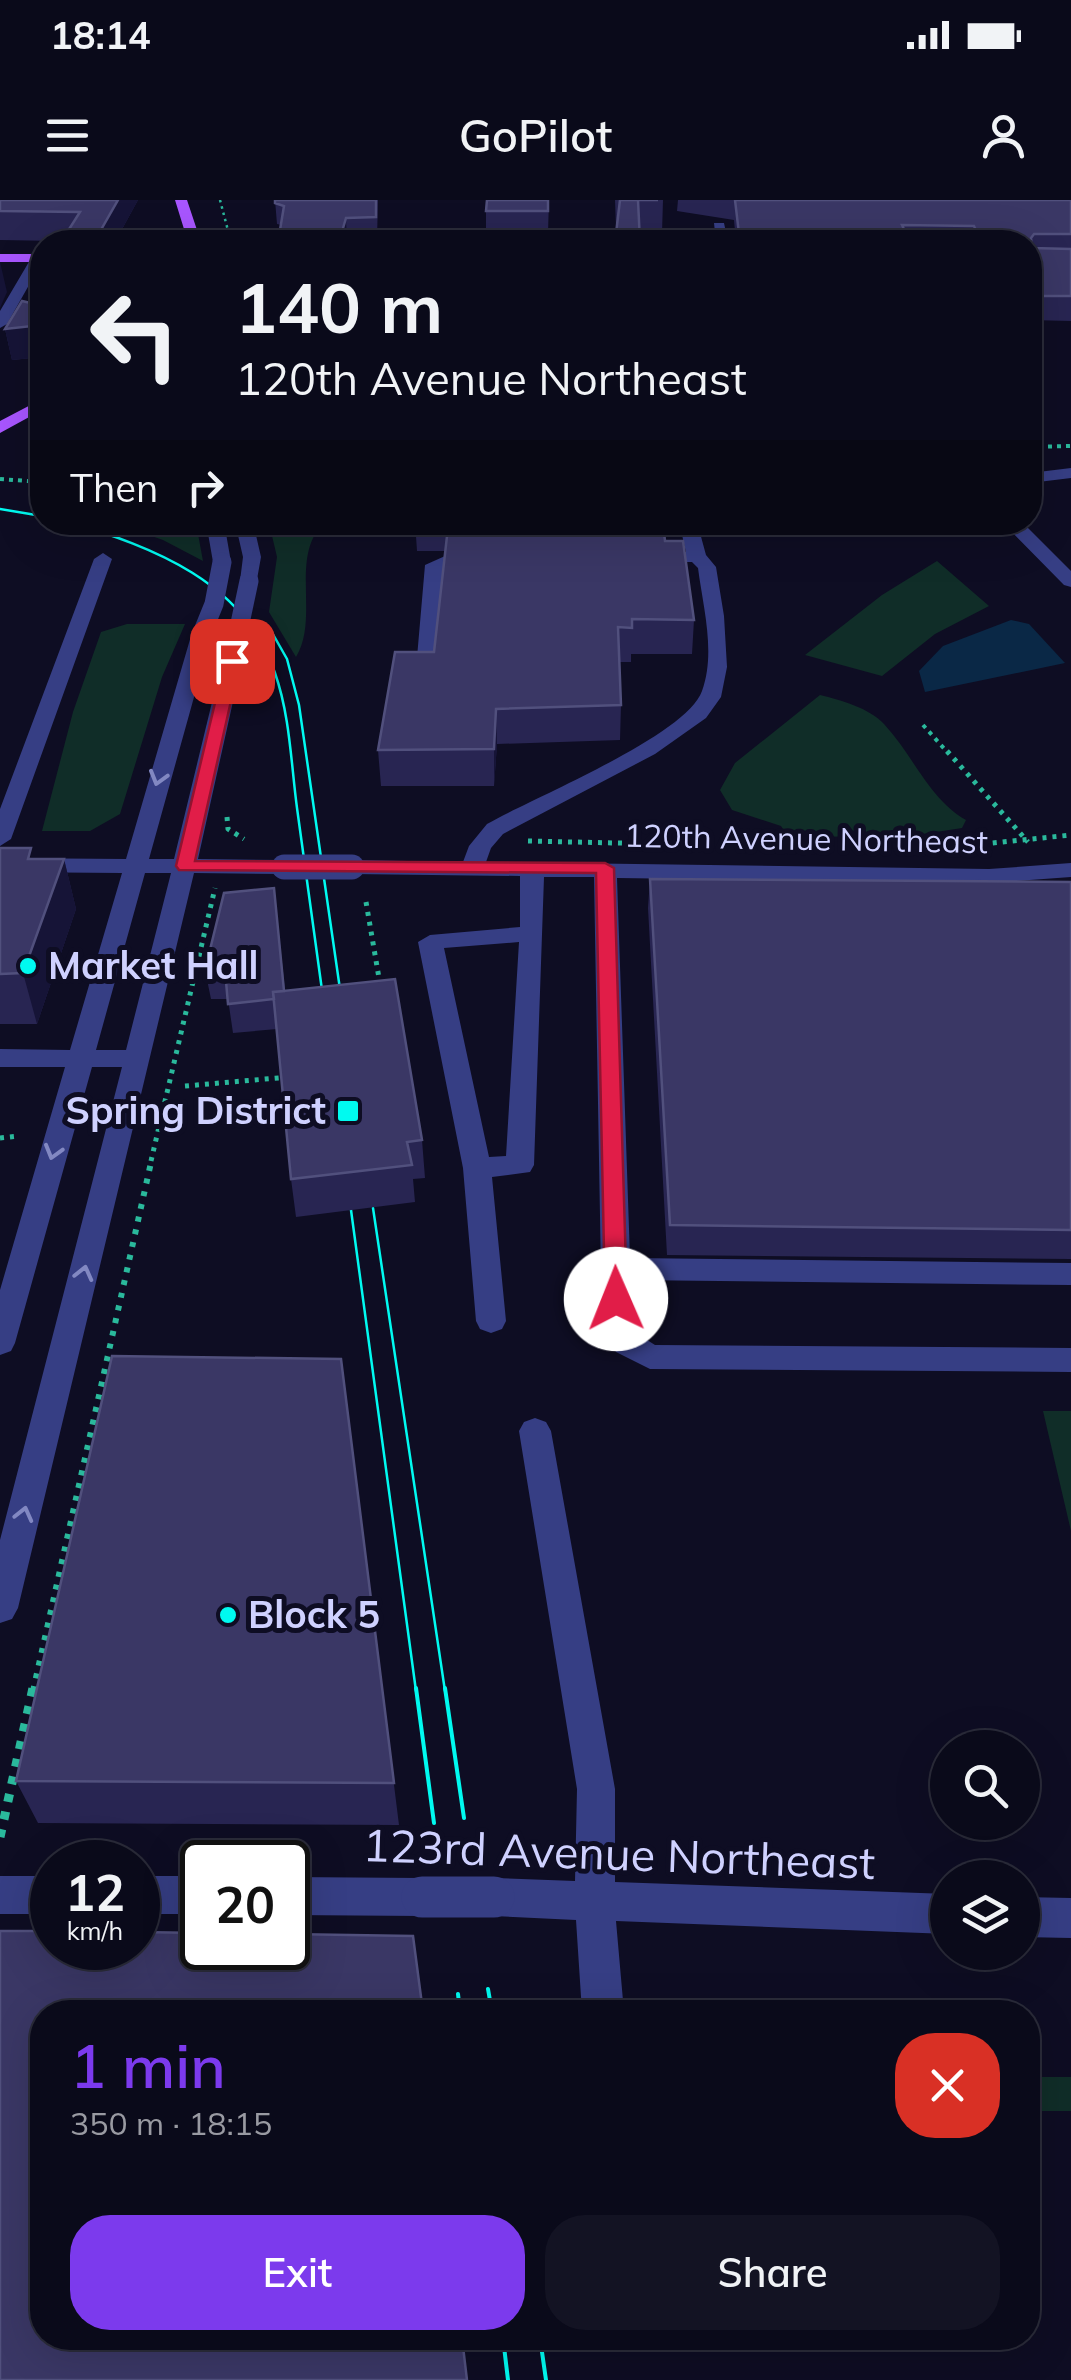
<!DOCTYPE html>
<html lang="en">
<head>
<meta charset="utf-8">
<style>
	body { margin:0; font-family:Mulish,sans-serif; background:#131323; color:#f1f3f6; height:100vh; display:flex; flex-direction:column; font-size:38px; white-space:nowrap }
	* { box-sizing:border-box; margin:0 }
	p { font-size:32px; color:#999aa2 }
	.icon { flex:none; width:55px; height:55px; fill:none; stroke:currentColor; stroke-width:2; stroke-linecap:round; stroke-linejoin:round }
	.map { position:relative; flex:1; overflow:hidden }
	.drawer { position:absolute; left:30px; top:1800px; width:1010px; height:350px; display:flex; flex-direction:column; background:#0a0a1a; border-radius:40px; box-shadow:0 10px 40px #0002,0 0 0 2px #2a2b39 }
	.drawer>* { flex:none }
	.hud { position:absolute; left:30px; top:30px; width:1012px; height:305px; border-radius:40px; box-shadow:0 10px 40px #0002,0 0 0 2px #2a2b39; background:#0a0a1a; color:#f1f3f6; overflow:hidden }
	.tools { position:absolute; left:930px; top:1530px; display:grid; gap:20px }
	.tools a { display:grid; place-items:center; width:110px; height:110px; border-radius:50%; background:#0a0a1a; box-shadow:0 10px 40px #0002,0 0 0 2px #2a2b39; font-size:50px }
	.speed { position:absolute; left:30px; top:1640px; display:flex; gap:20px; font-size:50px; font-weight:700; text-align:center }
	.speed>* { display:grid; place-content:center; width:130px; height:130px; border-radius:50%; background:#0a0a1a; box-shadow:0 10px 40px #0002,0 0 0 2px #2a2b39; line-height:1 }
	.speed small { font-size:25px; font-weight:400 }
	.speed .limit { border:5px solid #111; border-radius:15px; background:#fff; color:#111 }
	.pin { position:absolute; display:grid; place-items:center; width:85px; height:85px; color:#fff; margin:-42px; border-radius:20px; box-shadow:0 5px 15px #0006 }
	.me { position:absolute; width:110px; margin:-55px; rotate:359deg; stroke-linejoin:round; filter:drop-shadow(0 0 8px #0008) }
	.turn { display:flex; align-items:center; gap:35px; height:210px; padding:0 40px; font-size:45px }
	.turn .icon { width:130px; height:130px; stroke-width:2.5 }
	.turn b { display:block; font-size:70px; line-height:85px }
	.then { display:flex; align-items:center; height:95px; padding:0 40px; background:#0003; gap:20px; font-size:38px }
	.round { display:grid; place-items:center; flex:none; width:105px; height:105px; border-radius:40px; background:#131323 }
	.summary { display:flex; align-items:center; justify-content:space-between; height:170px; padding:0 40px }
	h1 { font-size:60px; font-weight:600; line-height:75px; color:#7c3aed }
	.cta { display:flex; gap:20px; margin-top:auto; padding:20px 40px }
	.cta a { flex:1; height:115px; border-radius:40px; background:#7c3aed; color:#fff; font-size:40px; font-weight:600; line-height:115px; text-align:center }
	.cta a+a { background:#131323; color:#f1f3f6 }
	.status { display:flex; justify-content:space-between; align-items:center; height:70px; padding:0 50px; background:#0a0a1a; direction:ltr }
	.status svg { height:28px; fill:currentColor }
	header { display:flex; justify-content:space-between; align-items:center; height:130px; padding:0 40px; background:#0a0a1a; font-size:45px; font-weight:600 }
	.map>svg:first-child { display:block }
	.green { fill:#102d28 }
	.water { fill:#0a2846 }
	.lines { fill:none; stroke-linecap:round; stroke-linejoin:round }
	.path-far4 { stroke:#2ab99c; stroke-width:2.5; stroke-dasharray:2.5 4; stroke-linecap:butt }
	.path-far3 { stroke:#2ab99c; stroke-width:4; stroke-dasharray:4 5; stroke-linecap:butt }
	.path-far2 { stroke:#2ab99c; stroke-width:5; stroke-dasharray:4 6; stroke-linecap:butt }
	.path-far1 { stroke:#2ab99c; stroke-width:6; stroke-dasharray:5 8; stroke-linecap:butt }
	.path { stroke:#2ab99c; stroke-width:9; stroke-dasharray:8 10; stroke-linecap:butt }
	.minor { fill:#363e84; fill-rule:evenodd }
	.major { fill:#a856ff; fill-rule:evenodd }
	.tram-far1 { stroke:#00faf0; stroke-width:2.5 }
	.tram { stroke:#00faf0; stroke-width:4 }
	.minor-bridge-far2 { stroke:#363e84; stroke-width:19 }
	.minor-bridge-far1 { stroke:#363e84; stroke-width:25 }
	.minor-bridge { stroke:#363e84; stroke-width:41 }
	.wall { fill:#282552 }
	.shaded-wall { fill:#161437 }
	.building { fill:#3a3765; stroke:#51507d; stroke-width:2.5 }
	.oneway { stroke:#8288c2 }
	.route { fill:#e11d48; stroke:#92132f; stroke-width:2.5 }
	.poi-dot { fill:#00faf0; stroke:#0e0d23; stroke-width:4 }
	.labels { text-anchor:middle; stroke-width:10; stroke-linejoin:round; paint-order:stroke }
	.far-street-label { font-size:32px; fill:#cfd1ff; stroke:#0e0d23 }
	.poi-label { font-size:38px; font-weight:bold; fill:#cfd1ff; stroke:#0e0d23; text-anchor:start }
	.near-street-label { font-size:45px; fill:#cfd1ff; stroke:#0e0d23 }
</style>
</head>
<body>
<div class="status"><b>18:14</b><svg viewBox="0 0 49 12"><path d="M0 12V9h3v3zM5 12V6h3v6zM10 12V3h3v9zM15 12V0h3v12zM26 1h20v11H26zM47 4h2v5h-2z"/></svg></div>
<header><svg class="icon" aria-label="menu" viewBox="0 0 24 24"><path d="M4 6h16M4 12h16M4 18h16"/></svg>GoPilot<svg class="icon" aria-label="person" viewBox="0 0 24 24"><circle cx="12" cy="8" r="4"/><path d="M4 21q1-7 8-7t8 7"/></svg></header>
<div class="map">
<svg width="1071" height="2180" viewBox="0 0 1071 2180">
	<rect width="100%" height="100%" fill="#0e0d23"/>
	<path class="green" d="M114 323H196L203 361 163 340Z
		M269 323H324C289 356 320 418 296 457L269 412 277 357Z
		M937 361 989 406 935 434 882 476 805 455 882 395Z
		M127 424H185L162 477 120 614 90 631H42L73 512 101 432Z
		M820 495C841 500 869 508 884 524 913 555 929 599 966 620L962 628 910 636 788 637 781 626 732 610 720 590 735 563Z
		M1043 1211H1071V1331Z
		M1028 1877H1071V1911H1028Z"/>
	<path class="water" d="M1011 420 1029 424 1065 463 925 492 919 471 943 446Z"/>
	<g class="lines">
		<path class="path-far4" d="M220 0 231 42"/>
		<path class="path-far3" d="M1030 247 1071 246
			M0 279 42 282
			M923 525 949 554"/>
		<path class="path-far2" d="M947 551 1028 642
			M227 617 228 629 244 639
			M528 641 706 645
			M943 648 1071 635
			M366 702 380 784
			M185 886 289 877
			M0 938 19 936
			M151 961 215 688"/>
		<path class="path-far1" d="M33 1491 152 958"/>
		<path class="path" d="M0 1637 33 1488"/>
		<path class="minor" d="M714 23H724L728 42H716Z
			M33 55H42V62L7 124 0 128V111Z
			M1071 268V278L1030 283V273Z
			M206 322H224L231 362 229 366 222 368 213 362Z
			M235 322H253L261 357 256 385H242L240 381 243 357Z
			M679 322H697L706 355 716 367 724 416 727 467 721 497 706 518 655 554 503 634 491 648 486 662 989 669 1071 663V677L989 683 617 678 630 1058 1071 1063V1085L631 1080C632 1112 625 1128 655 1145L1071 1148V1172L650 1169 616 1152 602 1129 594 677H544L534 965 530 972 492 977 506 1121 502 1129 491 1133 480 1129 476 1121 463 968 418 742 430 735 520 727V676L352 674 340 667 352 660 463 662 469 646 487 624C532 598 686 536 702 491 716 453 703 407 698 368L692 362H645L636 357 645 352H686ZM519 742 506 956 489 957 444 748Z
			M1002 322H1022L1071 371V387L1064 385Z
			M454 352H484L493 357C481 367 459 362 443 368L436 469 433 473H419L416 469 425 365Z
			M103 353 112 359 11 639 0 646V609L94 359Z
			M201 430 211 436 149 659H174L222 461 232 455 242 461 198 659 284 660 296 667 284 674 194 673 18 1408 12 1419 0 1423V1340L122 867H92L15 1143 11 1151 0 1155V1090L65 867H0V849L70 850 122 673 0 672V658L126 659 191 436ZM145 673H171L126 850H96Z
			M535 1218 546 1222 551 1231 615 1589V1682L948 1694V1734L616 1721 624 1812H582L576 1720 494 1716 480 1711 474 1697 480 1683 494 1678 575 1681 577 1589 519 1231 524 1222Z
			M0 1676H52V1714H0Z
			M138 1676H202V1714H138Z
			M288 1677 422 1678 436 1683 442 1697 436 1711 422 1716 288 1715Z
			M1022 1697 1071 1698V1738L1022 1737Z"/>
		<path class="major" d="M175 0H187L201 42H188Z
			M0 54H42V62H0Z
			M42 199V210L0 233V221Z"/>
		<path class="tram-far1" d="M0 309 42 316
			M69 322C153 347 245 382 275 473 290 516 291 563 297 608 306 676 316 744 325 812
			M270 429 287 459 299 505 343 810
			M373 1008 445 1491
			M351 1010 416 1491"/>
		<path class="tram" d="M416 1488 434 1623
			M445 1488 464 1618
			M488 1789 492 1812
			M458 1794 460 1812
			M503 2138 508 2180
			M540 2138 546 2180"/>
		<path class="minor-bridge-far2" d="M201 436 214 404 222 362
			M232 461 249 381"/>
		<path class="minor-bridge-far1" d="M284 667H352"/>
		<path class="minor-bridge" d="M422 1697H494"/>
	</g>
	<path class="wall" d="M0 0H138L115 42 0 40Z
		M275 0H378L377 39H347L277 24Z
		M549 0 548 33 486 32V11Z
		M615 0H663L662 33H639L616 27Z
		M678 0H1071V121L1030 120V42H736L734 20 677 11Z
		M42 71V157L12 160 5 129 34 104 31 88Z
		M415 322H661V332L694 420 692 454H631V462H620L621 505 620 540 497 544 494 586H381L378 550 434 452 446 351H417Z
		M0 648 34 659H64L76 709 37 824H0Z
		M650 679 1071 682V1059L667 1055 648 708Z
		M274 688 285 790 422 940 425 978 413 979 415 1002 296 1017 291 979 277 829 233 833 228 799H211L205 770Z
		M341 1159 399 1625 38 1623 16 1581Z"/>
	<path class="shaded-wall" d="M118 0H138L115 42H94Z
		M346 18 347 42H339Z
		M0 62 7 92 0 108Z
		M42 125V157L12 160 5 129Z
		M496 509 497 544 494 586V549Z
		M64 659 76 709 37 824 23 773Z"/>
	<path class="building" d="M0 0H118L94 42H61L80 12 0 11Z
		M275 0H376V17L346 18 339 42H278L284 6 275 3Z
		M487 0H548V11H486Z
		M620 0H658H638L640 42H615Z
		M735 0H1071V34H1034L1031 38 1032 48 1071 49V96H1030V42H981L974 26 902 25 910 42H740Z
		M42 71V125L5 129 22 101 39 105V92L31 88Z
		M456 332H664L665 341H683L694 420 632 419V428L618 427 621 505 496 509 494 549 378 550 395 452H434L447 336Z
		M0 648H31L28 659H64L23 773 0 774Z
		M650 679 1071 682V1030L670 1025Z
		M274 688 284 791 273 792 274 799 228 804 225 770H205L224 693Z
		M395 779 422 940 407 942 412 965 291 979 273 792Z
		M112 1156 341 1159 394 1583 16 1581Z
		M0 1731H52V1748H138V1732L202 1733V1748H288V1734L413 1736 423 1812H42V2138H462L467 2180H0Z"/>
	<defs><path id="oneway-chevron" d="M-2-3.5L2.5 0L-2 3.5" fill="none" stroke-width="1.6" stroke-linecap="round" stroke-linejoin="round" transform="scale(2.5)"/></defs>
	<g class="oneway">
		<use href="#oneway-chevron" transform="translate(158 578) rotate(106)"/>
		<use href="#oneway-chevron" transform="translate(53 952) rotate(106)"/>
		<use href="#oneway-chevron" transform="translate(84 1073) rotate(-76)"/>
		<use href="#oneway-chevron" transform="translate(24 1314) rotate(-76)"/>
	</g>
	<path class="route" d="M232 456 240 461 195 661 605 663 614 668 627 1099 624 1105 616 1108 605 1099 596 673 179 670 176 666 225 461Z"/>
	<g class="poi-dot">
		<circle cx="28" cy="766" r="10"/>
		<rect x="336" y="899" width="24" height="24" rx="5"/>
		<circle cx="228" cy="1415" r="10"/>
	</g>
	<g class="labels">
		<g class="far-street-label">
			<text transform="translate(806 639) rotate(1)" y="11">120th Avenue Northeast</text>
		</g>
		<g class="poi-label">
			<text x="48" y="779">Market Hall</text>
			<text x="326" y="924" text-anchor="end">Spring District</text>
			<text x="248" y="1428">Block 5</text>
		</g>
		<g class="near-street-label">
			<text transform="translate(619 1654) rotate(2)" y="16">123rd Avenue Northeast</text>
		</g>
	</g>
</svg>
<div class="tools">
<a><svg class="icon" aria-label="search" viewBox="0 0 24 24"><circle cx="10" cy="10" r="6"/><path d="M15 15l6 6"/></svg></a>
<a><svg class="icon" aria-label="layers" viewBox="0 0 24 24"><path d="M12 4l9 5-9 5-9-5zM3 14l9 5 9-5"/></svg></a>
</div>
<div class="speed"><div>12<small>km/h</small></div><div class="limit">20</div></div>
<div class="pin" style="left:232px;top:461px;background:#d93025"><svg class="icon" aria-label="arrive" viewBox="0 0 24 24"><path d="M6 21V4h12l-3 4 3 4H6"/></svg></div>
<svg class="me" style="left:616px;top:1099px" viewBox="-20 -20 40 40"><circle r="19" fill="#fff"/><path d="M0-13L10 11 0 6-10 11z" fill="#e11d48"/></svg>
<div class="hud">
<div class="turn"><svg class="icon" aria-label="left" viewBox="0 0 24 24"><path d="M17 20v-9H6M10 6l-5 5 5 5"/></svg><div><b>140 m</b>120th Avenue Northeast</div></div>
<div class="then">Then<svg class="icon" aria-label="right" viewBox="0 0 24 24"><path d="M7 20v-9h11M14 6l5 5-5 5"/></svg></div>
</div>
<section class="drawer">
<div class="summary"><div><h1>1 min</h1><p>350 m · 18:15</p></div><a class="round" style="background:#d93025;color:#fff"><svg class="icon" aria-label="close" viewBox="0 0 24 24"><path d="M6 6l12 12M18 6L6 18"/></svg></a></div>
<div class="cta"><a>Exit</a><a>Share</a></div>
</section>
</div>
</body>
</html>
